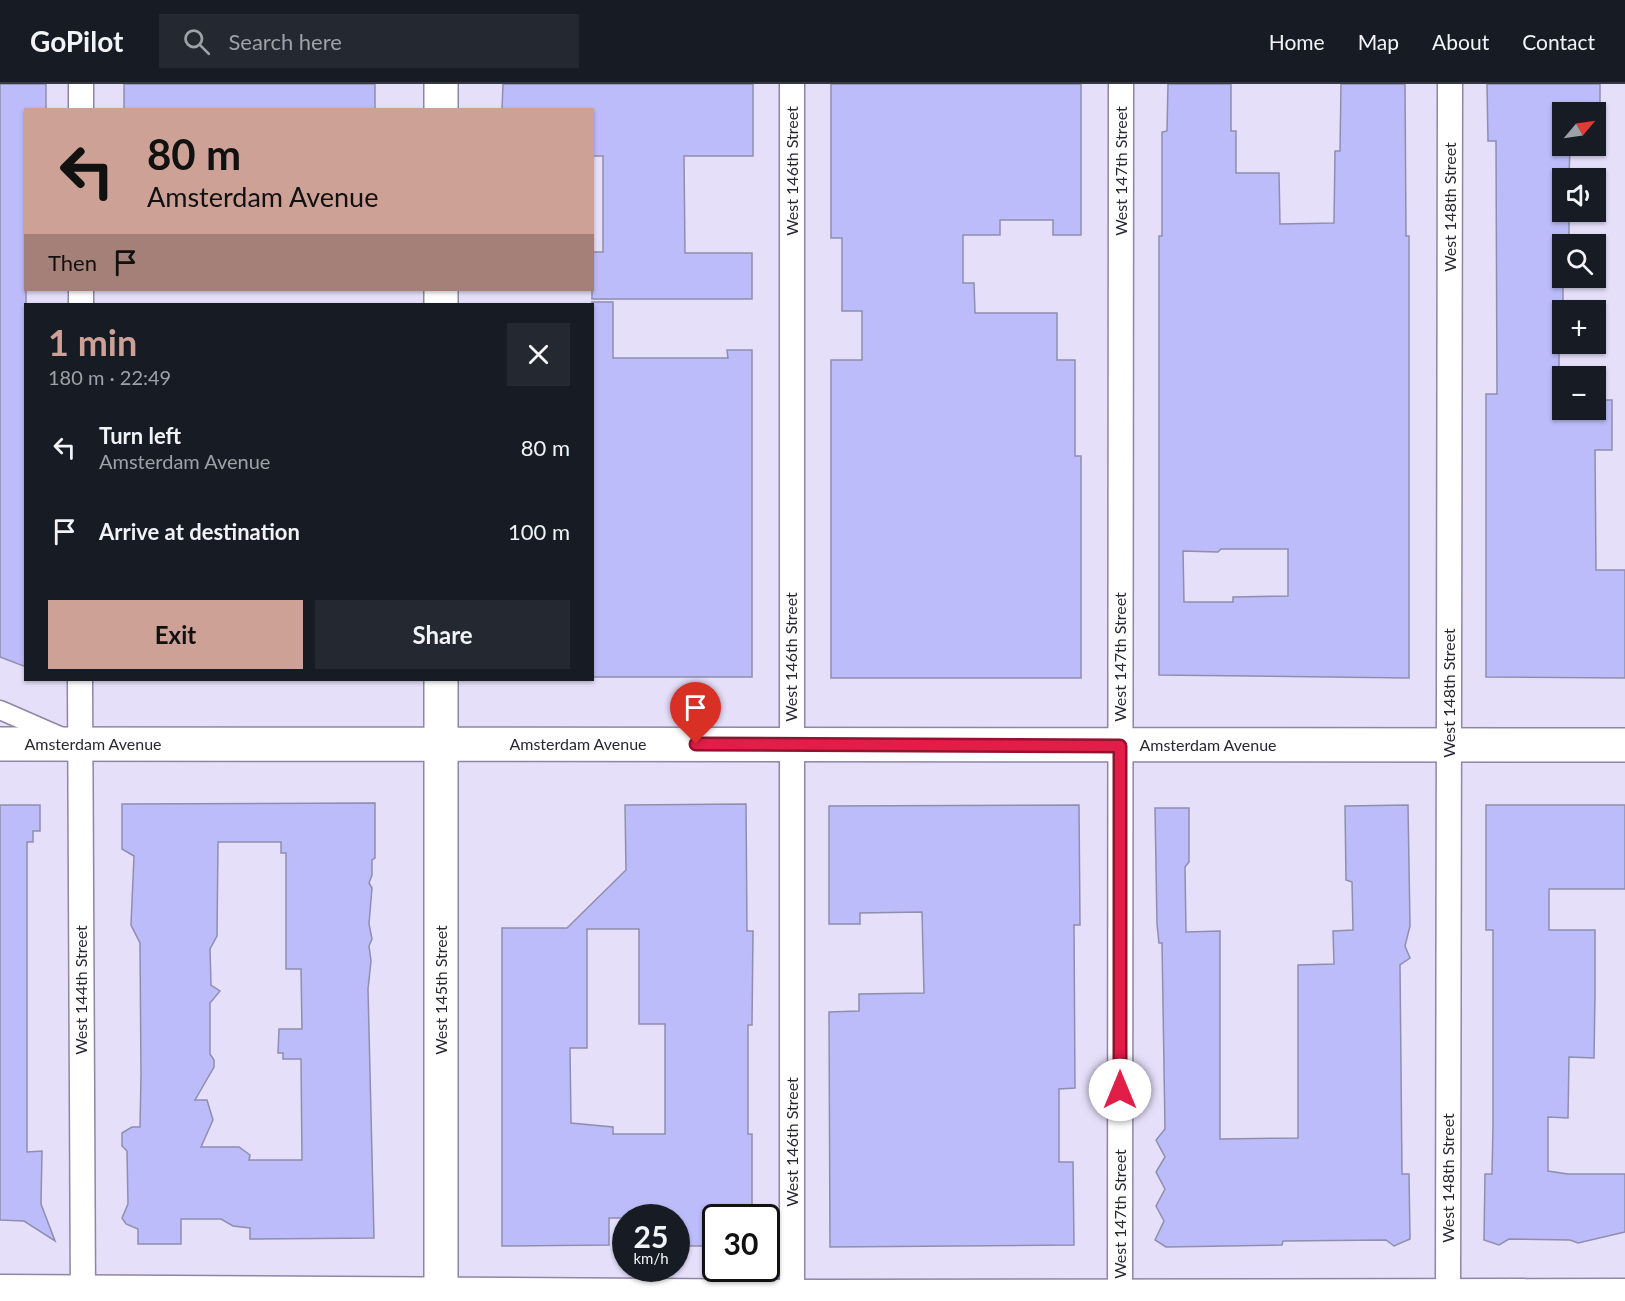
<!DOCTYPE html>
<html lang="en">
<head>
<meta charset="utf-8">
<style>
	body { margin:0; font-family:Lato,sans-serif; background:#242831; color:#f1f3f6; height:100vh; display:flex; flex-direction:column; font-size:22px; white-space:nowrap }
	* { box-sizing:border-box; margin:0 }
	p { font-size:20px; color:#9ea1a6 }
	.icon { flex:none; width:33px; height:33px; fill:none; stroke:currentColor; stroke-width:2; stroke-linecap:round; stroke-linejoin:round }
	.map { position:relative; flex:1; overflow:hidden }
	.panel { position:absolute; left:24px; top:219px; width:570px; height:378px; display:flex; flex-direction:column; background:#171b24; border-radius:0px; box-shadow:0 2px 4px #0004 }
	.panel>* { flex:none }
	.top-card { position:absolute; left:24px; top:24px; width:570px; height:183px; border-radius:0px; box-shadow:0 2px 4px #0004; background:#cea197; color:#111; overflow:hidden }
	.needle { width:39px; rotate:61deg }
	.tools { position:absolute; left:1552px; top:18px; display:grid; gap:12px }
	.tools a { display:grid; place-items:center; width:54px; height:54px; border-radius:0px; background:#171b24; box-shadow:0 2px 4px #0004; font-size:30px }
	.speed { position:absolute; left:612px; top:1120px; display:flex; gap:12px; font-size:30px; font-weight:700; text-align:center }
	.speed>* { display:grid; place-content:center; width:78px; height:78px; border-radius:50%; background:#171b24; box-shadow:0 2px 4px #0004; line-height:1 }
	.speed small { font-size:15px; font-weight:400 }
	.speed .limit { border:3px solid #111; border-radius:9px; background:#fff; color:#111 }
	.pin { position:absolute; display:grid; place-items:center; width:51px; height:51px; color:#fff; margin:-62px -26px; border-radius:50% 50% 50% 0; rotate:-45deg; box-shadow:0 0 6px #0007 }
	.pin .icon { rotate:45deg }
	.me { position:absolute; width:66px; margin:-33px; rotate:0deg; stroke-linejoin:round; filter:drop-shadow(0 0 4px #0008) }
	.turn { display:flex; align-items:center; gap:21px; height:126px; padding:0 24px; font-size:27px }
	.turn .icon { width:78px; height:78px; stroke-width:2.5 }
	.turn b { display:block; font-size:42px; line-height:51px }
	.then { display:flex; align-items:center; height:57px; padding:0 24px; background:#0003; gap:12px; font-size:22px }
	.round { display:grid; place-items:center; flex:none; width:63px; height:63px; border-radius:0px; background:#242831 }
	.headline { display:flex; align-items:center; justify-content:space-between; height:102px; padding:0 24px }
	h1 { font-size:36px; font-weight:700; line-height:45px; color:#cea197 }
	.primary-button { display:flex; gap:12px; margin-top:auto; padding:12px 24px }
	.primary-button a { flex:1; height:69px; border-radius:0px; background:#cea197; color:#111; font-size:24px; font-weight:700; line-height:69px; text-align:center }
	.primary-button a+a { background:#242831; color:#f1f3f6 }
	ul { padding:0; list-style:none }
	li { display:flex; align-items:center; gap:18px; height:84px; padding:0 24px }
	li div { flex:1 }
	li b { display:block; font-size:22px }
	li em { font-style:normal }
	header { display:flex; align-items:center; gap:36px; box-sizing:border-box; height:84px; padding:0 30px; background:#171b24; border-bottom:2px solid #363941 }
	header strong { font-size:28px }
	nav { display:flex; gap:33px; margin-inline-start:auto; font-size:21px }
	.search { width:420px; height:54px; background:#242831; display:flex; align-items:center; gap:15px; box-sizing:border-box; padding:0 21px; border-radius:0px; color:#9ea1a6; font-size:22px }
	.map>svg:first-child { display:block }
	.building { fill:#bdbcfa; stroke:#8e8ead; stroke-width:1.5; fill-rule:evenodd }
	.lines { fill:none; stroke-linecap:round; stroke-linejoin:round }
	.pedestrian-casing { stroke:#8d86a5; stroke-width:21 }
	.minor-casing { stroke:#8d86a5; stroke-width:27 }
	.tertiary-casing { stroke:#8d86a5; stroke-width:33 }
	.secondary-casing { stroke:#8d86a5; stroke-width:36 }
	.pedestrian { stroke:#fff; stroke-width:18 }
	.minor { stroke:#fff; stroke-width:24 }
	.tertiary { stroke:#fff; stroke-width:30 }
	.secondary { stroke:#fff; stroke-width:33 }
	.route-casing { stroke:#92132f; stroke-width:15 }
	.route { stroke:#e11d48; stroke-width:10 }
	.labels { text-anchor:middle; stroke-width:4.5; stroke-linejoin:round; paint-order:stroke }
	.street-label { font-size:16px; fill:#2a2733; stroke:#fff }
</style>
</head>
<body>
<header>
<strong>GoPilot</strong>
<div class="search"><svg class="icon" aria-label="search" viewBox="0 0 24 24"><circle cx="10" cy="10" r="6"/><path d="M15 15l6 6"/></svg>Search here</div>
<nav><a>Home</a><a>Map</a><a>About</a><a>Contact</a></nav>
</header>
<div class="map">
<svg width="1625" height="1217" viewBox="0 0 1625 1217">
	<rect width="100%" height="100%" fill="#e5dffa"/>
	<path class="building" d="M0 0H46V26H26V583L0 573Z
		M124 0H375V26H124Z
		M503 0H753V72H684L685 169H752V215H592V168H603V72H592V26H502Z
		M831 0H1081V151H1053V136H1000V151H963V199H974L975 229H1057V276H1075V372H1081V594H831V276H862V227H842V154H831Z
		M1168 0H1231V47H1236V89H1279L1280 140 1334 139 1335 67H1340L1341 0H1405L1406 152H1409V594L1159 591V152H1162V48L1167 47ZM1221 465H1288V512L1233 513V518H1184L1183 467 1218 468Z
		M1487 0H1600V28H1563V62H1570L1569 94H1563V128H1569V160H1563V261H1559V316H1563V326H1596V316H1612V366H1595L1596 486H1625V594L1486 593V310H1497L1496 57H1488Z
		M592 218H613V274H728L727 266H752V593H592Z
		M375 719V774L372 776V791L369 799 372 804 369 840 372 855 369 862 371 877 368 905 374 1154 250 1155V1144L233 1142 221 1135H181V1160H138V1145L126 1140 122 1134 128 1120 127 1067 122 1062V1049L132 1043H140L141 990 140 859 131 841 134 772 122 765V720ZM218 758H281V769H286V885H301L302 945H279L278 969H283V975H301L302 1076H249L250 1071 239 1063H201L213 1036 207 1016H195L214 983V976L210 970V919L220 907 211 901 210 865 217 852Z
		M746 720 747 847H753L752 941H748V1050H752V1134H716V1162H676V1134H609V1161L502 1162V844H567L626 786 625 721ZM587 845H639V940H665V1050H613V1043L571 1039 570 964H587Z
		M0 721H40V747H33V758H27V1068L42 1067 41 1120 55 1157 24 1137 0 1136Z
		M1079 721 1080 841H1074L1075 1004 1059 1005V1078H1073L1074 1161 830 1163 829 928 859 927V910L924 909 922 828 860 829V840H829V722Z
		M1408 721 1410 842 1405 862 1410 874 1400 881 1402 1090H1409L1410 1155 1394 1162 1386 1156 1283 1157 1282 1161 1166 1163 1155 1156 1164 1137 1156 1122 1165 1105 1156 1088 1165 1073 1156 1056 1165 1045 1162 859H1159L1157 840 1155 724H1189V778L1185 783 1186 848 1220 847V1055L1298 1054V881L1334 880 1333 847 1353 846 1352 798 1346 796 1345 722Z
		M1486 721H1625V805H1549V846H1595V910L1594 974 1569 973 1568 1034 1548 1033V1087L1568 1090H1625V1148L1578 1159 1570 1156 1509 1155 1499 1161 1484 1156 1485 1090H1492L1493 1043V846H1486Z"/>
	<g class="lines">
		<g class="pedestrian-casing">
			<path id="pedestrian" d="M0 626 62 653"/>
		</g>
		<g class="minor-casing">
			<path id="minor" d="M792 0V1217
				M81 26V0
				M81 220V206
				M80 596 83 1217
				M1120 1217 1121 0
				M1448 1217 1450 0"/>
		</g>
		<g class="tertiary-casing">
			<path id="tertiary" d="M0 1206 823 1211 1625 1210"/>
		</g>
		<g class="secondary-casing">
			<path id="secondary" d="M441 26V0
				M441 220V206
				M441 596V1217
				M0 660 1625 661"/>
		</g>
		<use href="#pedestrian" class="pedestrian"/>
		<use href="#minor" class="minor"/>
		<use href="#tertiary" class="tertiary"/>
		<use href="#secondary" class="secondary"/>
	</g>
	<g class="lines">
		<g class="route-casing">
			<path id="route" d="M696 660 1120 662V1006"/>
		</g>
		<use href="#route" class="route"/>
	</g>
	<g class="labels">
		<g class="street-label">
			<text transform="translate(792 87) rotate(-90)" y="6">West 146th Street</text>
			<text transform="translate(1121 87) rotate(-90)" y="6">West 147th Street</text>
			<text transform="translate(1450 123) rotate(-90)" y="6">West 148th Street</text>
			<text transform="translate(791 573) rotate(-90)" y="6">West 146th Street</text>
			<text transform="translate(1120 573) rotate(-90)" y="6">West 147th Street</text>
			<text transform="translate(1449 609) rotate(-90)" y="6">West 148th Street</text>
			<text x="93" y="666">Amsterdam Avenue</text>
			<text x="578" y="666">Amsterdam Avenue</text>
			<text x="1208" y="667">Amsterdam Avenue</text>
			<text transform="translate(81 906) rotate(-90)" y="6">West 144th Street</text>
			<text transform="translate(441 906) rotate(-90)" y="6">West 145th Street</text>
			<text transform="translate(792 1058) rotate(-90)" y="6">West 146th Street</text>
			<text transform="translate(1448 1094) rotate(-90)" y="6">West 148th Street</text>
			<text transform="translate(1120 1130) rotate(-90)" y="6">West 147th Street</text>
		</g>
	</g>
</svg>
<div class="tools">
<a><svg class="needle" viewBox="-14 -14 28 28"><path d="M0-13l5 13h-10z" fill="#e53935"/><path d="M0 13l5-13h-10z" fill="#9ea1a6"/></svg></a>
<a><svg class="icon" aria-label="sound" viewBox="0 0 24 24"><path d="M4 9h4l5-4v14l-5-4H4zM17 9q2 3 0 6"/></svg></a>
<a><svg class="icon" aria-label="search" viewBox="0 0 24 24"><circle cx="10" cy="10" r="6"/><path d="M15 15l6 6"/></svg></a>
<a>+</a>
<a>−</a>
</div>
<div class="speed"><div>25<small>km/h</small></div><div class="limit">30</div></div>
<div class="pin" style="left:696px;top:660px;background:#d93025"><svg class="icon" aria-label="arrive" viewBox="0 0 24 24"><path d="M6 21V4h12l-3 4 3 4H6"/></svg></div>
<svg class="me" style="left:1120px;top:1006px" viewBox="-20 -20 40 40"><circle r="19" fill="#fff"/><path d="M0-13L10 11 0 6-10 11z" fill="#e11d48"/></svg>
<div class="top-card">
<div class="turn"><svg class="icon" aria-label="left" viewBox="0 0 24 24"><path d="M17 20v-9H6M10 6l-5 5 5 5"/></svg><div><b>80 m</b>Amsterdam Avenue</div></div>
<div class="then">Then<svg class="icon" aria-label="arrive" viewBox="0 0 24 24"><path d="M6 21V4h12l-3 4 3 4H6"/></svg></div>
</div>
<section class="panel">
<div class="headline"><div><h1>1 min</h1><p>180 m · 22:49</p></div><a class="round"><svg class="icon" aria-label="close" viewBox="0 0 24 24"><path d="M6 6l12 12M18 6L6 18"/></svg></a></div>
<ul>
<li><svg class="icon" aria-label="left" viewBox="0 0 24 24"><path d="M17 20v-9H6M10 6l-5 5 5 5"/></svg><div><b>Turn left</b><p>Amsterdam Avenue</p></div><em>80 m</em></li>
<li><svg class="icon" aria-label="arrive" viewBox="0 0 24 24"><path d="M6 21V4h12l-3 4 3 4H6"/></svg><div><b>Arrive at destination</b></div><em>100 m</em></li>
</ul>
<div class="primary-button"><a>Exit</a><a>Share</a></div>
</section>
</div>
</body>
</html>
